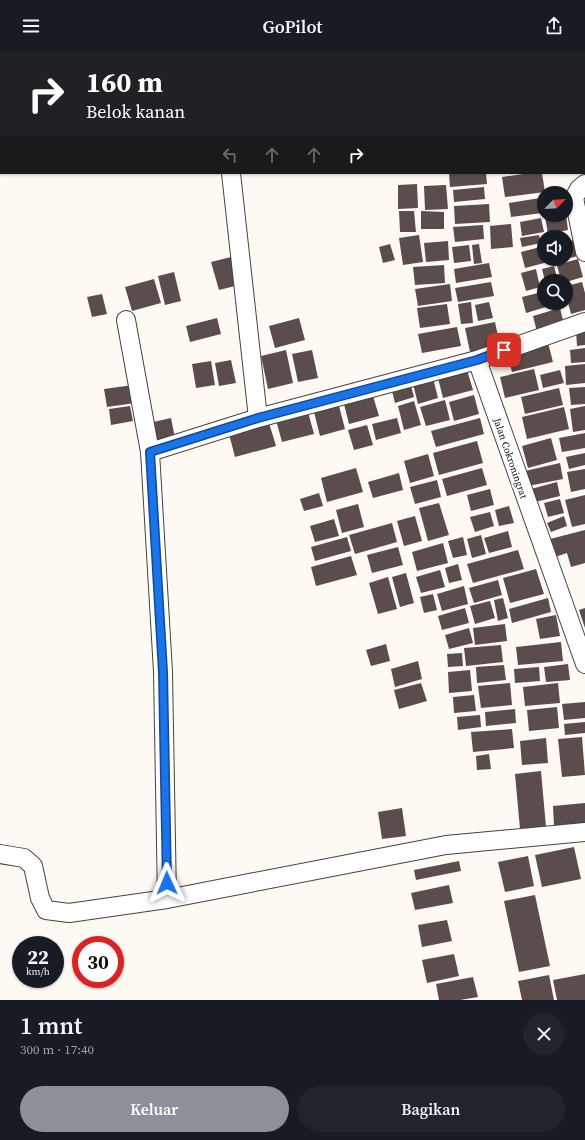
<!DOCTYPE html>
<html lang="id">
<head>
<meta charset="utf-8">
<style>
	body { margin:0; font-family:"Source Serif 4",serif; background:#20242c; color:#f1f3f6; height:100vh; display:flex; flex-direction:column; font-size:15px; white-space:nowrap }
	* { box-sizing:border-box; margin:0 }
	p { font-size:13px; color:#9ea1a6 }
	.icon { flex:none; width:22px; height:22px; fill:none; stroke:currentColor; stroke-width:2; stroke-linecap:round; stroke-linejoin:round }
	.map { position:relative; height:948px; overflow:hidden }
	.details { display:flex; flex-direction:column; background:#171b24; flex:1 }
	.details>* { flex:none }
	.top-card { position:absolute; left:0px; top:0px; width:585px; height:122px; box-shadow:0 1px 3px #0004; background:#202124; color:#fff; overflow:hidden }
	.needle { width:26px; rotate:66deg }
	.buttons { position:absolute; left:537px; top:134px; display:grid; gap:8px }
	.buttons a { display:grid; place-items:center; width:36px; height:36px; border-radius:50%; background:#171b24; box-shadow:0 1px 3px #0004; font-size:20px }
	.speed { position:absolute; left:12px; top:884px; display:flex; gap:8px; font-size:20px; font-weight:700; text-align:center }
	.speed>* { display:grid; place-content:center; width:52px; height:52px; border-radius:50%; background:#171b24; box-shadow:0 1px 3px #0004; line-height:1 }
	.speed small { font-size:10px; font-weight:400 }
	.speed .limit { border:6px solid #d22; background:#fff; color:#111 }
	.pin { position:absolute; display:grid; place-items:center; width:34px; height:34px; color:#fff; margin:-17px; border-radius:8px; box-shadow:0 2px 6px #0006 }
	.me { position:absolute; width:44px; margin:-22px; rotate:359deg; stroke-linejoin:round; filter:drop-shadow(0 0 3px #0008) }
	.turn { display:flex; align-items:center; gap:14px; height:84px; padding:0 20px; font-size:18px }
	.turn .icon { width:52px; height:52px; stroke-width:2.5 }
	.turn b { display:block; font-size:28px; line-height:34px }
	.lanes { display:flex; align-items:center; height:38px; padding:0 20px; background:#0003; justify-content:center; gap:20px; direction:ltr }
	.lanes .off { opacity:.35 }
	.round { display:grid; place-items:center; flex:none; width:42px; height:42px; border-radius:21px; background:#20242c }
	.summary { display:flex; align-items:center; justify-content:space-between; height:68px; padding:0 20px }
	h1 { font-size:24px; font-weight:600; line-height:30px }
	.button { display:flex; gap:8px; margin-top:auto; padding:8px 20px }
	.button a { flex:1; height:46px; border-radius:24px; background:#8c9099; color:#fff; font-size:16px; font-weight:600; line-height:46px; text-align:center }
	.button a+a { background:#20242c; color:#f1f3f6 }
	header { display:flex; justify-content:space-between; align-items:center; height:52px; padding:0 20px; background:#171b24; font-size:18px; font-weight:600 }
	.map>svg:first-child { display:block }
	.building { fill:#5a4d4b }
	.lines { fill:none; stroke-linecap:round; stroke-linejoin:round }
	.minor-casing { stroke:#434343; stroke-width:20 }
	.minor { stroke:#fff; stroke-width:18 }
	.route-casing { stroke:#114b97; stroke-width:10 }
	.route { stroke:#1a73e8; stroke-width:7 }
	.labels { text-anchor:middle; stroke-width:4; stroke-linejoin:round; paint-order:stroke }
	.street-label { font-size:10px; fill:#101010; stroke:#fff }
</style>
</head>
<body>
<header><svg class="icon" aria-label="menu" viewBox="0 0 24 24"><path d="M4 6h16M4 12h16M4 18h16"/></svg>GoPilot<svg class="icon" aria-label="share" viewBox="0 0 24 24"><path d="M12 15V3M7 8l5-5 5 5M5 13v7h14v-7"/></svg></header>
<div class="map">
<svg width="585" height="948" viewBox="0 0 585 948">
	<rect width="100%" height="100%" fill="#fff9f3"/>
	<path class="building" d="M449 121H486L487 132 450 135Z
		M530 121H542L545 140 505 145 502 125Z
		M417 132 418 156 398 157V133Z
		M446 133 448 157 425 158 424 134Z
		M484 135 485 147 454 150 453 138Z
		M540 146 542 161 511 165 509 151Z
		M489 152 490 170 455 172 454 154Z
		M399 159H414L416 180H400Z
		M421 159 444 160V177H421Z
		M558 163H566L568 178 548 182 545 165Z
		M541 166 544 180 522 184 520 170Z
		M511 172 513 195 491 197 490 174Z
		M483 173 484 187 455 190 453 175Z
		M419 183 423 210 403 213 399 186Z
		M539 183 541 191 522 195 520 186Z
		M574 188 578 204 566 207V190Z
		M448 189 449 208 426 210 424 191Z
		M390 192 395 208 383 211 379 195Z
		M479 192 482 211 474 212 472 193Z
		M469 193 471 209 454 211 452 195Z
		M544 194V207H551L552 209 525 216 521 200Z
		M231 205 239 233 219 238 211 210Z
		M578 207 583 225 566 230 561 229 557 213Z
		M489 211 492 225 456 231 454 217Z
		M444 213 445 231 415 233 413 215Z
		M554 214 558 229H545L542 217Z
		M536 217 540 235 526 239 521 221Z
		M174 220 181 249 165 253 158 224Z
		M154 227 161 251 132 259 125 235Z
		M491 230 494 244 458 250 455 236Z
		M582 230 585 241V258L571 262 566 243V234Z
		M450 232 452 249 418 254 415 237Z
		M542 240 546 255 526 261 522 245Z
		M102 242 107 262 92 265 87 245Z
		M471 250 473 271 461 272 458 252Z
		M489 250 493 266 478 269 475 253Z
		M551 251H566L553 255Z
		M447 252 450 272 420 276 417 256Z
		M560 256 564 273 537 280 533 264Z
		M217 266 221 282 190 290 186 274Z
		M299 266 305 288 275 296 269 274Z
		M495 270 500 293 470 300 465 276Z
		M457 275 461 294 422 301 418 282Z
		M585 277V293L577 294 576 278Z
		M548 291 553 310 512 320 507 301Z
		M585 296V310L571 311 570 298Z
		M286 298 293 331 268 337 261 304Z
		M312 298 318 326 298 330 292 302Z
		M231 308 236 331 219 334 215 311Z
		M211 309 215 333 196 336 192 312Z
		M585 312V331L566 333 565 314Z
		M534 317 539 338 505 346 500 325Z
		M467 318 473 338 443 346 438 326Z
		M560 318 564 331 543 336 540 323Z
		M433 326 438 346 418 352 413 332Z
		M410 330 414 345 395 351 391 335Z
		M133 333 135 351 107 355 104 337Z
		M585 335V352L571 353 569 336Z
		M559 336 563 353 525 362 521 345Z
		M474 343 479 362 454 369 449 350Z
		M373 344 379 364 349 372 344 352Z
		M445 348 450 368 426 374 420 355Z
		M414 349 421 373 404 378 398 354Z
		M130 354 133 369 111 373 109 357Z
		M339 354 345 377 320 384 314 360Z
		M585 354V378L573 380 570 357Z
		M564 355 569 377 527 387 522 365Z
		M308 360 314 382 282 390 276 368Z
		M171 366 175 386 154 391 149 371Z
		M397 366 401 381 376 388 372 372Z
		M480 366 484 382 436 395 431 379Z
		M269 371 276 394 235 405 229 382Z
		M367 373 373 393 354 398 348 378Z
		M585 381V396L562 400 559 386Z
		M551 386 557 408 528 416 522 394Z
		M477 389 483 411 439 423 433 401Z
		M585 401V413L569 417 566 405Z
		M428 402 434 424 410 431 404 409Z
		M560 411 563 427 528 434 525 419Z
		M356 416 363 440 327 450 321 426Z
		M482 416 487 433 447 444 442 427Z
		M585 417V437L571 440 567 420Z
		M399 421 403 438 373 446 368 430Z
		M437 428 441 445 415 452 410 435Z
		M557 430 560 444 535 450 531 437Z
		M490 437 494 453 471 459 467 443Z
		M319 441 323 454 304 459 300 447Z
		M585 443V472L572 475 565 448Z
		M560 447 564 461 548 465 544 451Z
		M439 451 449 483 428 489 419 456Z
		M358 452 364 475 342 481 336 458Z
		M509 454 514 471 499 474 495 458Z
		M490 460 494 474 475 480 470 465Z
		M415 464 422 489 404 494 397 469Z
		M564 464 567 474 551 480 547 471Z
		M334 467 339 484 315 490 310 474Z
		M392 471 397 490 355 502 349 483Z
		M585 478V511L571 515 567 501 555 505 550 487Z
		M508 479 512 495 489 501 484 486Z
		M481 483 486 502 472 506 467 487Z
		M347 485 351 499 315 509 311 495Z
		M463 485 467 503 453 506 448 489Z
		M443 491 448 511 417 519 412 500Z
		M398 495 403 513 372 521 367 503Z
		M518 498 524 517 473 531 467 512Z
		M351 504 357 523 316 534 311 515Z
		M458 512 462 528 449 531 445 516Z
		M536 517 544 542 510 551 503 526Z
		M440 518 445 535 421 541 416 525Z
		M406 521 414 551 400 555 392 525Z
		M388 525 397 557 378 562 369 531Z
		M498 528 502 543 474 551 469 536Z
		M464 534 468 552 442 559 437 542Z
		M433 542 437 558 424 561 420 545Z
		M503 546 508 566 498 569 494 548Z
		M548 546 551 560 512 571 509 557Z
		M490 549 495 566 475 572 470 554Z
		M465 556 469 571 442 578 438 564Z
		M585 556V576L579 558Z
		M556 563 560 584 540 587 536 567Z
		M505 572 507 589 475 593 473 576Z
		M469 576 473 591 449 597 445 583Z
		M561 590 563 609 518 613 516 595Z
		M386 592 390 609 371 614 366 598Z
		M501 593 503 610 466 614 464 596Z
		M462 601 463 614 448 615 447 602Z
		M418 609 422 627 395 635 391 617Z
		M568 612 570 628 546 630 544 615Z
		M504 613 506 628 477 631 476 615Z
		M539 615 540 629 515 631 514 617Z
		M470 618 472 639 449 641 448 620Z
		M421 631 427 649 399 657 394 638Z
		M510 631 512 653 481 656 478 634Z
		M558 631 560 651 525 654 523 635Z
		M474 643 476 659 454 661 453 645Z
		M585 650V666L564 668 562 652Z
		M557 655 559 676 529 679 527 658Z
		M515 657 516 671 486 674 485 660Z
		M480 663 481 675 458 678 457 665Z
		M585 670V681L565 683 564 672Z
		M512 677 514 696 473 700 471 680Z
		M582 685 585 723 562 725 558 687Z
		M546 686 548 711 522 713 520 689Z
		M489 702 491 717 477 718 476 704Z
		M541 719 546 775 520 777 515 722Z
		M585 751V771L554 774 553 754Z
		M402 756 406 784 382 787 378 760Z
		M574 795 581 827 542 835 535 803Z
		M528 804 534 834 505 840 498 810Z
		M459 809 461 819 416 828 414 818Z
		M449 833 453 851 415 858 411 841Z
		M535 843 550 914 519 920 504 849Z
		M447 868 452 889 422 895 418 873Z
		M454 902 459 924 427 931 422 908Z
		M585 922V948H557L553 928Z
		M549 923 554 948H522L518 929Z
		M473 925 478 945 460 948H439L436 932Z"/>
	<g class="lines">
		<g class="minor-casing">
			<path id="minor" d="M218 0V1
				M231 121 258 366
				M585 132 579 137 574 146 585 200
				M126 268 150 400 163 620 167 847
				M585 270 477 308 585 612
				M150 400 258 366 477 308
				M0 802 24 806 33 814 40 846 46 858 69 861 167 847 446 793 585 780"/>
		</g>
		<use href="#minor" class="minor"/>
	</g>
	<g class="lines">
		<g class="route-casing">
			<path id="route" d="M167 831 163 620 150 400 258 366 477 308 504 298"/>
		</g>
		<use href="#route" class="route"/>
	</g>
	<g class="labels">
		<g class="street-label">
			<text transform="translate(511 406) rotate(71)" y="4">Jalan Cokroningrat</text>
		</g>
	</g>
</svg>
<div class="buttons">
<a><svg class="needle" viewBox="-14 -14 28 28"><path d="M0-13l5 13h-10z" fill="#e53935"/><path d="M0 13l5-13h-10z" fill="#9ea1a6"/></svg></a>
<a><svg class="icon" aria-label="sound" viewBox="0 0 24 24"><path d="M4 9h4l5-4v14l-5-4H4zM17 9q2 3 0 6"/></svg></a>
<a><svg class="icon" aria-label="search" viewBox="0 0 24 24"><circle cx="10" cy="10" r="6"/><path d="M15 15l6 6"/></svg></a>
</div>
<div class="speed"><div>22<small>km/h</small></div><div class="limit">30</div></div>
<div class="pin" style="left:504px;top:298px;background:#d93025"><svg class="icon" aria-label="arrive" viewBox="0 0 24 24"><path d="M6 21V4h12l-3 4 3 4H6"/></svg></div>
<svg class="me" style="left:167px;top:831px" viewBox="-20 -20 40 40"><path d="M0-17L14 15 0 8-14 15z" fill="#1a73e8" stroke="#fff" stroke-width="4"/></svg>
<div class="top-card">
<div class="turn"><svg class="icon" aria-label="right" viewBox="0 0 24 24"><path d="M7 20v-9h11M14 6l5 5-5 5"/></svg><div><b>160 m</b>Belok kanan</div></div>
<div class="lanes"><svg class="icon off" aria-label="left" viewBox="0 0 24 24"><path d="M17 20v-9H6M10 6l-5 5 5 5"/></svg><svg class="icon off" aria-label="ahead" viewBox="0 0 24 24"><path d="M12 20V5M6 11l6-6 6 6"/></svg><svg class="icon off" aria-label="ahead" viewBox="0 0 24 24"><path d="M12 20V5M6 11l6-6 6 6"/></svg><svg class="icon" aria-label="right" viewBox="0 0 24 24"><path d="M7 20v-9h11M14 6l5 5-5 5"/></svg></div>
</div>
</div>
<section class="details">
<div class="summary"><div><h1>1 mnt</h1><p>300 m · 17:40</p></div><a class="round"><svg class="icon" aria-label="close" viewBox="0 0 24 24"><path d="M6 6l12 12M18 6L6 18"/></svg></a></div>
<div class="button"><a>Keluar</a><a>Bagikan</a></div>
</section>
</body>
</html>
